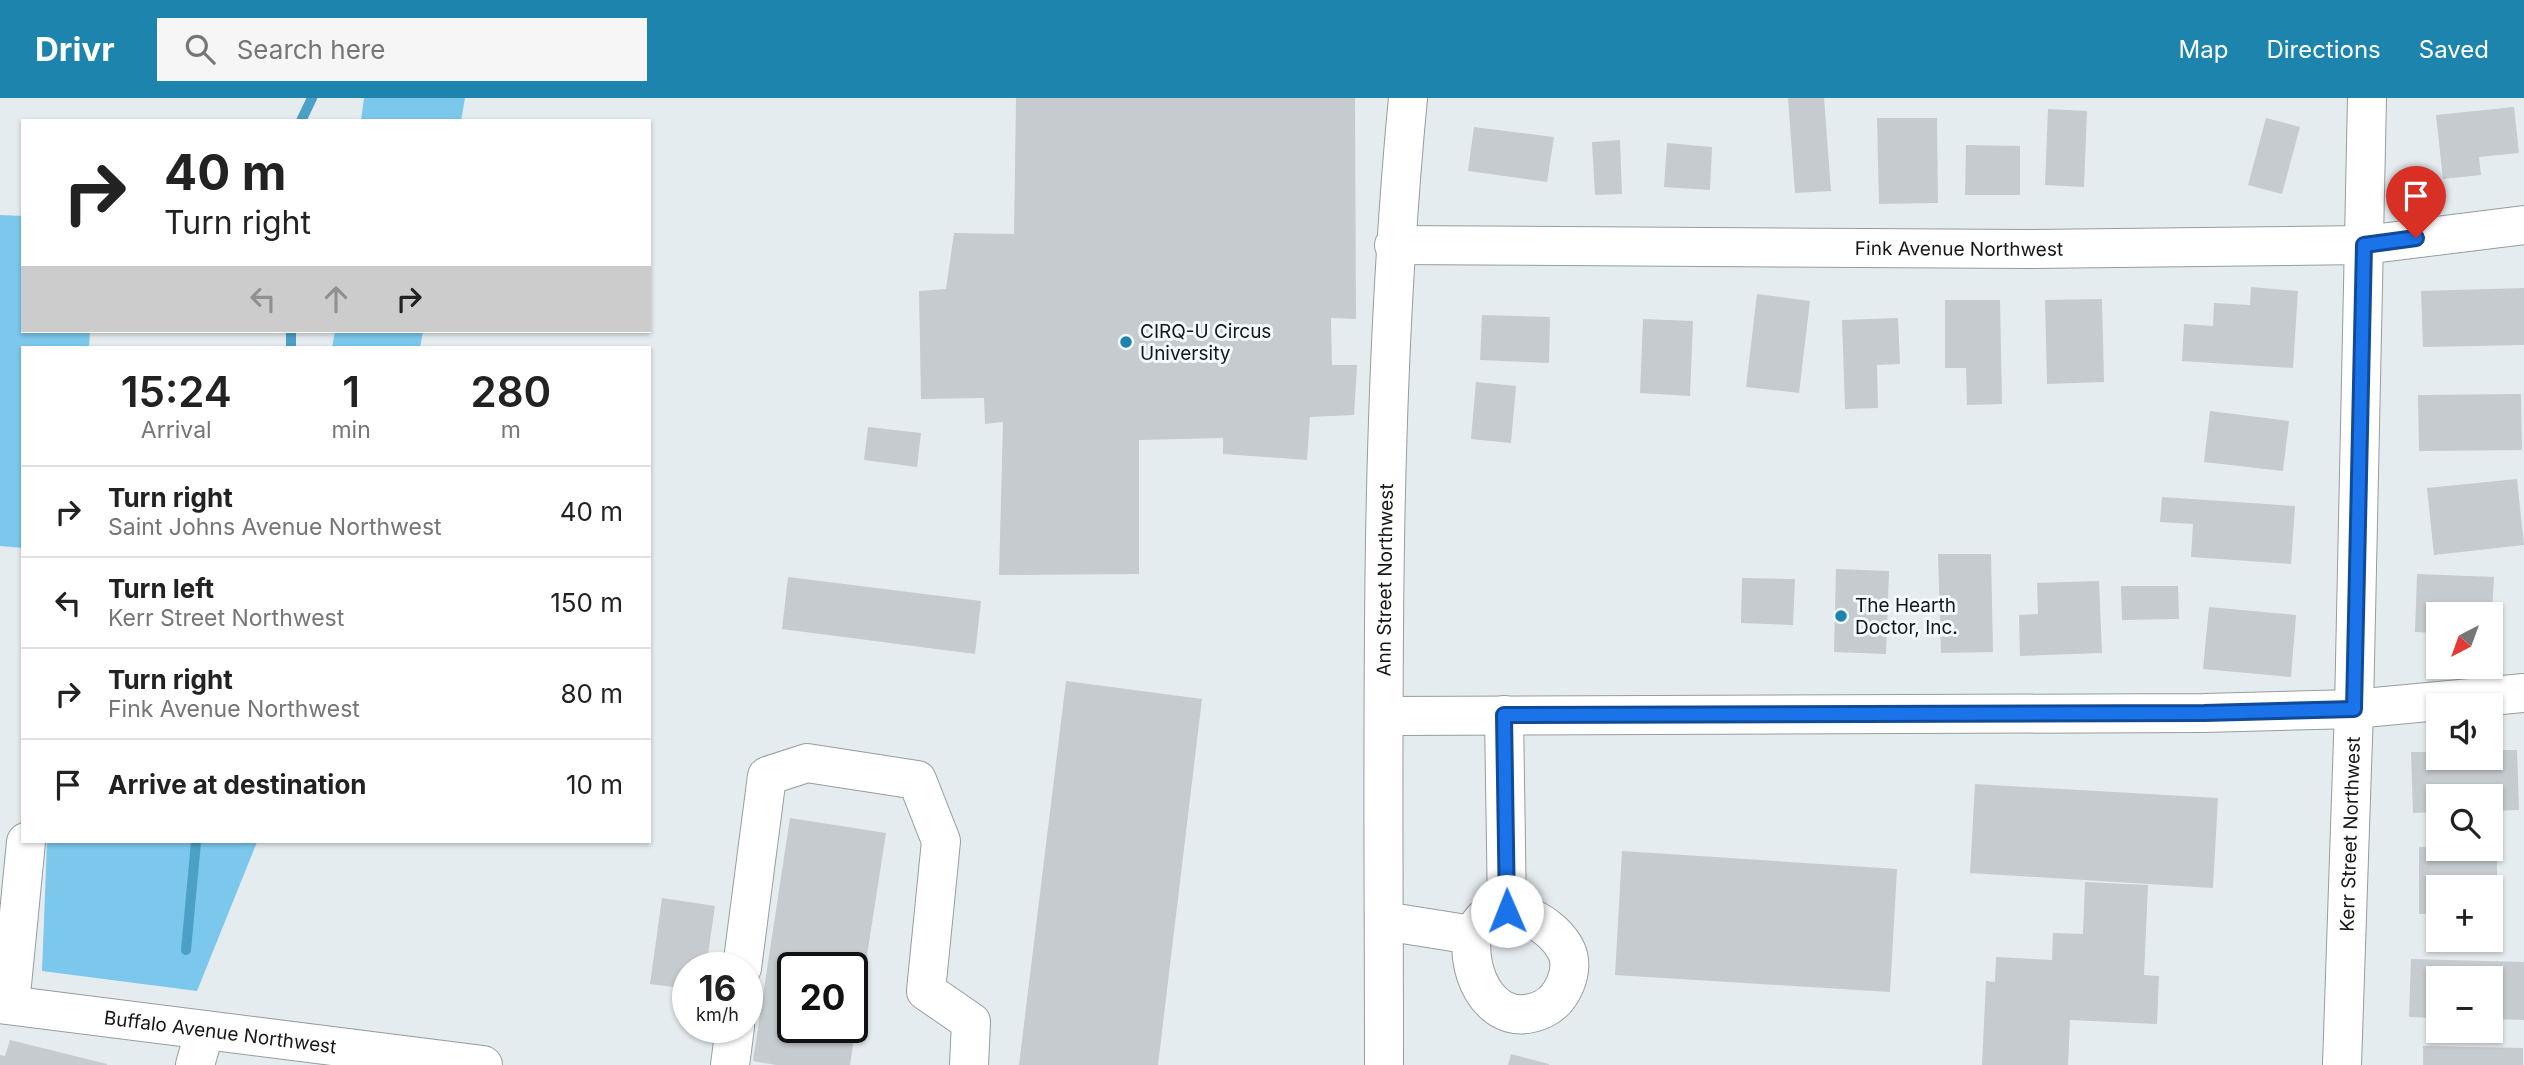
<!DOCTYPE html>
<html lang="en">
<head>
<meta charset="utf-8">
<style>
	body { margin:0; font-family:Inter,sans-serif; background:#f6f6f6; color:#222; height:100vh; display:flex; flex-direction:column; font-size:26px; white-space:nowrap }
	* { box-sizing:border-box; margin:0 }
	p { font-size:23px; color:#767676 }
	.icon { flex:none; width:38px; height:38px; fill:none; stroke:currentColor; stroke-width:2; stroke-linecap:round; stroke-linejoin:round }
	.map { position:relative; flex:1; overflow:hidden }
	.drawer { position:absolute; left:21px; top:248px; width:630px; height:497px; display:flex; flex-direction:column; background:#fff; border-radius:0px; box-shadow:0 2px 5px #0004 }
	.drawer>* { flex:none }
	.guide { position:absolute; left:21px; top:21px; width:630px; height:214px; border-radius:0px; box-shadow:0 2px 5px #0004; background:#fff; color:#222; overflow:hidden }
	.needle { width:46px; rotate:221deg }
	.tools { position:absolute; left:2426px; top:504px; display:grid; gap:14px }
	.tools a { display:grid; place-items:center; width:77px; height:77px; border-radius:0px; background:#fff; box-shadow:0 2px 5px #0004; font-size:35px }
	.speed { position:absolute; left:672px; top:854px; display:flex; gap:14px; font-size:35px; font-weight:700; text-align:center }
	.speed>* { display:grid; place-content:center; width:91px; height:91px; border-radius:50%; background:#fff; box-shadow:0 2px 5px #0004; line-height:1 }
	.speed small { font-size:18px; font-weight:400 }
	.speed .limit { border:4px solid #111; border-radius:10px; background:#fff; color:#111 }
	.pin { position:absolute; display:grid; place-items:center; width:60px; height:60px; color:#fff; margin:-72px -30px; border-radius:50% 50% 50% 0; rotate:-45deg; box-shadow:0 0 7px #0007 }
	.pin .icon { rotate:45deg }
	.me { position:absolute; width:77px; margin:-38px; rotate:359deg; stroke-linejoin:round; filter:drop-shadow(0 0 5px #0008) }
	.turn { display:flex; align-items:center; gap:24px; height:147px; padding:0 28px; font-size:32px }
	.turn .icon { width:91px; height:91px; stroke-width:2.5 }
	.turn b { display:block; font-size:49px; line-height:60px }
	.lanes { display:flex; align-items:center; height:66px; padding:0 28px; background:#0003; justify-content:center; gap:35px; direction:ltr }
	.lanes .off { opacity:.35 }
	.eta { display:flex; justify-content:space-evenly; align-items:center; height:119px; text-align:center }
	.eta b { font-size:42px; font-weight:600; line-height:49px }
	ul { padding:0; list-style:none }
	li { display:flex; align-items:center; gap:21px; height:91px; padding:0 28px; border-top:2px solid #e0e0e0 }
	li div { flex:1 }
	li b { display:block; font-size:26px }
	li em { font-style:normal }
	header { display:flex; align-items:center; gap:42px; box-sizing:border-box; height:98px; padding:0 35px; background:#1c84ad; color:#fff }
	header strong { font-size:33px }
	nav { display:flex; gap:38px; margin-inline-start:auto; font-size:24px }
	.search { width:490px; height:63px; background:#f6f6f6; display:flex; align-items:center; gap:18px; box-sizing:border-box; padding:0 24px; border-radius:0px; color:#767676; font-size:26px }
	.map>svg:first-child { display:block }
	.green { fill:#7cc8ed }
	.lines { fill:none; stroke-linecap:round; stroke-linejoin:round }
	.stream { stroke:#4c9fc5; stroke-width:10 }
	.building { fill:#c5cbcf; fill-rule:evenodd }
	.minor-casing { stroke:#969c9f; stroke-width:40 }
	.minor { stroke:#fff; stroke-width:38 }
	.route-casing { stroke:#114b97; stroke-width:18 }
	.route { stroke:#1a73e8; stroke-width:12 }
	.poi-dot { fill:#1c84ad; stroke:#f3f9fd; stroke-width:2.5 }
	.labels { text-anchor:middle; stroke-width:6; stroke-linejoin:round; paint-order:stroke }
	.street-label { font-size:19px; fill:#151718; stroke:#f3f9fd }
	.poi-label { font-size:19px; fill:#151718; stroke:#f3f9fd; text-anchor:start }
</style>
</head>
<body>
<header>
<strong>Drivr</strong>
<div class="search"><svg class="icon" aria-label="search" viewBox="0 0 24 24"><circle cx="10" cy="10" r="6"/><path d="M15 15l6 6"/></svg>Search here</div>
<nav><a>Map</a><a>Directions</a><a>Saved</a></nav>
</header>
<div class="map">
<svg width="2524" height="967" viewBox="0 0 2524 967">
	<rect width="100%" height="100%" fill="#e5ecef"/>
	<path class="green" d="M364 0H465L461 23H361Z
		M0 117 23 118V233H90L89 250H23V450L0 448Z
		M335 233H423L420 250H332Z
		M47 744H257L197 893 42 873Z"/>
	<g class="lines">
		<path class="stream" d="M301 23 312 0
			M291 233V250
			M186 852 196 744"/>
	</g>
	<path class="building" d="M1016 0H1355L1356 221 1331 220 1332 267H1357L1354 317 1310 319 1307 362 1223 356V340L1139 342V476L999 477 1003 324 985 326 984 300 921 301 919 193 946 191 954 135 1014 136Z
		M1788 0H1824L1831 93 1795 95Z
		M2514 9 2519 55 2479 59 2481 77 2443 81 2436 17Z
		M2048 11 2087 13 2084 89 2045 87Z
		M1877 20H1937L1938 105 1879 106Z
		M2266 20 2300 29 2282 96 2248 87Z
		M1474 29 1554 39 1547 84 1468 73Z
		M1620 42 1622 96 1595 97 1592 44Z
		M1667 45 1712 49 1710 92 1664 89Z
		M1966 47 2020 48V97H1965Z
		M2251 189 2298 193 2293 270 2182 263 2184 226 2213 228 2214 205 2250 207Z
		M2524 190V247L2423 249 2421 193Z
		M1757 196 1810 203 1799 295 1746 289Z
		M2102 201 2104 284 2047 286 2045 202Z
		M1945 202H2000L2002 306 1967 307 1966 270H1945Z
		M1482 217 1550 219 1549 265 1480 262Z
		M1898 220 1900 266 1877 267 1878 310 1845 311 1842 222Z
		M1643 221 1693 223 1690 298 1640 295Z
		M1476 284 1516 288 1511 345 1471 341Z
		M2521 296 2522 352 2419 353 2418 297Z
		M2210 313 2289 323 2283 373 2204 364Z
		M868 329 921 335 917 369 864 362Z
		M2517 381 2524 447 2434 457 2427 390Z
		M2162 399 2295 408 2291 466 2191 459 2193 426 2160 424Z
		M1938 456H1991L1993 554 1941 555Z
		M1836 471 1889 473 1886 556 1834 554Z
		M2417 476 2494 479 2492 516H2438V535L2415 534Z
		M788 479 981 503 975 556 782 531Z
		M1742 480 1795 481 1793 527 1741 525Z
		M2099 483 2102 555 2020 558 2019 517 2038 516 2037 485Z
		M2121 488H2178L2179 521 2122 522Z
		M2209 509 2296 517 2291 579 2203 571Z
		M1066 583 1202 601 1158 967H1019Z
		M2490 652H2517L2519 712 2490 713V698H2438V714L2413 715 2411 654H2438V660H2490Z
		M1975 686 2218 700 2213 790 1970 775Z
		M790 720 886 735 850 967H776L753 963ZM793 870H852V929H793Z
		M2419 749 2497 750V807H2490V789H2438V816H2419Z
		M1622 753 1897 771 1890 894 1615 877Z
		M2085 784 2148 787 2144 877 2159 878 2157 926 2070 922 2068 967H1982L1986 883 1995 884 1996 859 2052 862 2053 835 2083 836Z
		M662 800 715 808 706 870H688V891L650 886Z
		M2411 861 2524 864V922L2490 921V880H2438V920L2409 919Z
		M10 942 107 966V967H0V957L5 958Z
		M2423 948 2523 950V967H2423Z
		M1511 956 1549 966V967H1508Z"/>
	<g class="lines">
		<g class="minor-casing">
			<g id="minor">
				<path id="s1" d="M1394 147 2029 151 2364 147 2524 127"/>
				<path d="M1504 617 1507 813"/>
				<path d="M1384 618 2204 615 2354 611 2524 595"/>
				<path d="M1384 823 1472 837C1466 878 1494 934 1543 911 1562 902 1576 872 1566 852 1553 826 1512 803 1485 820 1480 823 1476 832 1472 837"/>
				<path d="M742 870 767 678 807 665 917 682 941 743 926 893 971 924 969 967"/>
				<path id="s2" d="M0 906 483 967"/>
				<path d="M10 907 26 744"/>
				<path d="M195 967 205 932"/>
				<path d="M730 967 735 929"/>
				<path id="s3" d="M1384 967C1384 645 1377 321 1408 0"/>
				<path id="s4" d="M2342 967 2354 611 2367 0"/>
			</g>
		</g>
		<use href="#minor" class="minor"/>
	</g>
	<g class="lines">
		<g class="route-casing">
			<path id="route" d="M1507 813 1504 617 2204 615 2354 611 2364 147 2416 140"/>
		</g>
		<use href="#route" class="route"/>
	</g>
	<g class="poi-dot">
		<circle cx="1126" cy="244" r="7"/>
		<circle cx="1841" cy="518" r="7"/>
	</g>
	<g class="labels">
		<g class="street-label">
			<text dy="7" stroke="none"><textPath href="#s1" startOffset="565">Fink Avenue Northwest</textPath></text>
			<text dy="7" stroke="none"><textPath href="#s3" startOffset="485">Ann Street Northwest</textPath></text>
			<text dy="7" stroke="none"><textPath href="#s4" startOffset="231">Kerr Street Northwest</textPath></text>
			<text dy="7" stroke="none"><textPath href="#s2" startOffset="222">Buffalo Avenue Northwest</textPath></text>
		</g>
		<g class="poi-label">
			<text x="1140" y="240">CIRQ-U Circus<tspan x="1140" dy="22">University</tspan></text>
			<text x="1855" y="514">The Hearth<tspan x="1855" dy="22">Doctor, Inc.</tspan></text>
		</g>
	</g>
</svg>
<div class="tools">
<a><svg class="needle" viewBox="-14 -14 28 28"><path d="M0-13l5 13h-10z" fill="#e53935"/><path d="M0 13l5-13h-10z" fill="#767676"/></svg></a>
<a><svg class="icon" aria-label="sound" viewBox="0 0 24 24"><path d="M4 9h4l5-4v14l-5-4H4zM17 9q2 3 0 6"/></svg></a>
<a><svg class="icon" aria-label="search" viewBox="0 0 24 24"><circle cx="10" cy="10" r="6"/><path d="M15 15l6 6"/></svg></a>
<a>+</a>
<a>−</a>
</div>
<div class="speed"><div>16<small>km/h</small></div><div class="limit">20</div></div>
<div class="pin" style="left:2416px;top:140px;background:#d93025"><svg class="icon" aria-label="arrive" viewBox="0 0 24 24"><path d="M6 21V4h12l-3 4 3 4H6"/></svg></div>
<svg class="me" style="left:1507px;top:813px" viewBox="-20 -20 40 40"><circle r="19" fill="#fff"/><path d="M0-13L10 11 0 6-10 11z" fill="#1a73e8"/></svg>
<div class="guide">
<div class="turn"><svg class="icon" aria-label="right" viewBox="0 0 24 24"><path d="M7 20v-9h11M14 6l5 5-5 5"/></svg><div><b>40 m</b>Turn right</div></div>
<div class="lanes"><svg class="icon off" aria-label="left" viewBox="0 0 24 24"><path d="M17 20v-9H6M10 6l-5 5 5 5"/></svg><svg class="icon off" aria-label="ahead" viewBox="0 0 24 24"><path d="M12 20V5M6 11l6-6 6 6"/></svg><svg class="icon" aria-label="right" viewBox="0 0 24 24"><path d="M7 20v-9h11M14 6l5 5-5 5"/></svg></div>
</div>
<section class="drawer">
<div class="eta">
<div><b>15:24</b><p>Arrival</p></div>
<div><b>1</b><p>min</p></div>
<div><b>280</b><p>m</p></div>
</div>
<ul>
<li><svg class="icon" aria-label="right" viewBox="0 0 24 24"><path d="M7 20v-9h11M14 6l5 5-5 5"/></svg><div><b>Turn right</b><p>Saint Johns Avenue Northwest</p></div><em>40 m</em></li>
<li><svg class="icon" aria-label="left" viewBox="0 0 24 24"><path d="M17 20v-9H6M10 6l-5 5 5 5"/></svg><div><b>Turn left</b><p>Kerr Street Northwest</p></div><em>150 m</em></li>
<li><svg class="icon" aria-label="right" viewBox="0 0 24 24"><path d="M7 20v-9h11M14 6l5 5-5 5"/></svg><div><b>Turn right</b><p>Fink Avenue Northwest</p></div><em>80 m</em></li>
<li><svg class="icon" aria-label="arrive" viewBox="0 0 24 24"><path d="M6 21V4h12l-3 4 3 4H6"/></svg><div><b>Arrive at destination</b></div><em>10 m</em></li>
</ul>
</section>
</div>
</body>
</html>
